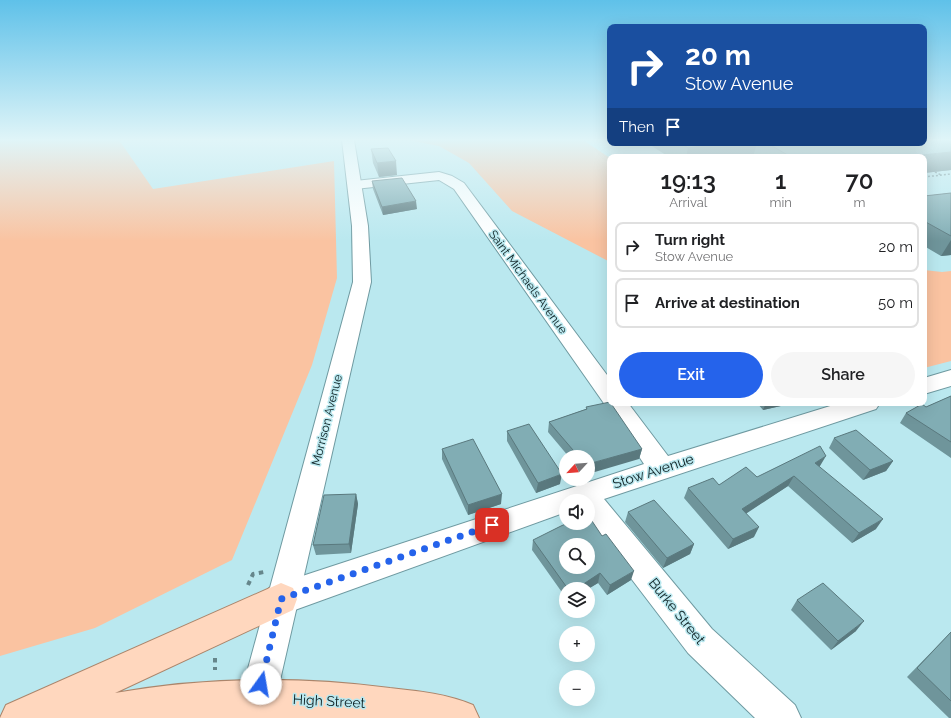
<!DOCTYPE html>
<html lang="en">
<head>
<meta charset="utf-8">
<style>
	body { margin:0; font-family:Raleway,sans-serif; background:#f6f6f6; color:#202124; height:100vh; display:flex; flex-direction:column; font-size:15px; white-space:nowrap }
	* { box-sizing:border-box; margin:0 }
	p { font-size:13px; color:#757577 }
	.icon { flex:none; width:22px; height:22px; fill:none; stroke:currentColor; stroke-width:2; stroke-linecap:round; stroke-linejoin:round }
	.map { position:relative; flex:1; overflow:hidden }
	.sheet { position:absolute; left:607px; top:154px; width:320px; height:252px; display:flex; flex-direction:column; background:#fff; border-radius:8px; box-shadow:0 4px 16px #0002 }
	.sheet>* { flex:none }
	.guide { position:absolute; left:607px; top:24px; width:320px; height:122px; border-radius:8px; box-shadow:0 4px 16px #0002; background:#1a4fa0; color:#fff; overflow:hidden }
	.needle { width:26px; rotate:244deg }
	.buttons { position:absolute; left:559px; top:450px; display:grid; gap:8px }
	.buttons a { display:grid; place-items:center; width:36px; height:36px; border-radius:50%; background:#fff; box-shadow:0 4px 16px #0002; font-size:20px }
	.pin { position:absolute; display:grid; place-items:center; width:34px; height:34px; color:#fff; margin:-17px; border-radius:8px; box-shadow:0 2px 6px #0006 }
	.me { position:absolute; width:44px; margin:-22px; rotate:13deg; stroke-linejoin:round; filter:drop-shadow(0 0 3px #0008) }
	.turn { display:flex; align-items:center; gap:14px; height:84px; padding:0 12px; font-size:18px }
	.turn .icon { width:52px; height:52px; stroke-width:2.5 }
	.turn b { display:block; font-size:28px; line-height:34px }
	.then { display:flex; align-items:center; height:38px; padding:0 12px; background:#0003; gap:8px; font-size:15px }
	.eta { display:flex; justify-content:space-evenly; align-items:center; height:68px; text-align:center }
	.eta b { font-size:24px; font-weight:600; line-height:28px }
	.button { display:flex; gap:8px; margin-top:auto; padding:8px 12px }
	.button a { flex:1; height:46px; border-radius:24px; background:#2563eb; color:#fff; font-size:16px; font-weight:600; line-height:46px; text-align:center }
	.button a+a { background:#f6f6f6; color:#202124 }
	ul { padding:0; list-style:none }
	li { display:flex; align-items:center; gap:12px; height:50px; margin:0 8px 6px; padding:0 4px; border:2px solid #e0e0e0; border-radius:8px }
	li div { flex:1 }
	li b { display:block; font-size:15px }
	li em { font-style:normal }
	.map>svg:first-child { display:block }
	.green { fill:#fac3a1 }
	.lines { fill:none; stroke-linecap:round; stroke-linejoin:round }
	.street-casing { stroke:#6f9aa1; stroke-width:2 }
	.secondary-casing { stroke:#6f9aa1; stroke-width:2 }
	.primary-casing { stroke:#ab856b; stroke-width:2 }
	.path-far1 { stroke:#66868b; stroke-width:1.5; stroke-dasharray:2 2; stroke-linecap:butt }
	.path { stroke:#66868b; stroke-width:4; stroke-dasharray:4.5 4.5; stroke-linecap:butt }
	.street { fill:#fff; fill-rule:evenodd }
	.secondary { fill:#fff; fill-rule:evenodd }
	.primary { fill:#ffd7be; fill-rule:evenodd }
	.wall { fill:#6f959b }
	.shaded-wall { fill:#5a797e }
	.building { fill:#81adb4; stroke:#5a797e; fill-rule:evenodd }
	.route { stroke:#2563eb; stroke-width:7; stroke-dasharray:0 12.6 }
	.labels { text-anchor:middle; stroke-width:3; stroke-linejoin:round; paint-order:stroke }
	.street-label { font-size:12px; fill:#0e2023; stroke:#bae8ef }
	.near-street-label { font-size:14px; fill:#0e2023; stroke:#bae8ef }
</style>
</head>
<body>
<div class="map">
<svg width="951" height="718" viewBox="0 0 951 718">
	<rect width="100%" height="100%" fill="#bae8ef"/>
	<path class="green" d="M0 140H119L153 189 334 161 337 278 312 365 232 560 95 628 0 656Z
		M408 140H583L610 158V262L512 211 469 163 439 146Z
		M924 270 942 272 951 271V361L924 368Z"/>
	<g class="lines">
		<g class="street-casing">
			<path id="street" d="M439 172 452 176 464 183 610 379V403H628L668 456 840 403H880L876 409 604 499 712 629 795 705 801 718H755L688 653 588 522V501H566V512L281 615 269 610 265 599 269 588 281 583 644 464 603 402 454 189 439 180 355 189 350 188 348 185 350 182 355 181Z
				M951 370V386L924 394V378Z"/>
		</g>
		<g class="secondary-casing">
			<path id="secondary" d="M342 140H354L368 226 371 282 276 698 271 711 258 716 245 711 240 698 353 282 352 226Z"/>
		</g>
		<g class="primary-casing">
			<path id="primary" d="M281 583 293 588 297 599 293 610 115 693C206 677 300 676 390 688 418 691 448 694 473 705L479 718H0L6 705Z"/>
		</g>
		<path class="path-far1" d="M935 172 941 175
			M924 177 951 174"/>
		<path class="path" d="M248 585 253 574 264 572
			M215 658V670"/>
		<use href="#street" class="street"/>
		<use href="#secondary" class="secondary"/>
		<use href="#primary" class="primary"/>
	</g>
	<path class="wall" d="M951 140V170L924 173V157H669L647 143H924Z
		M371 149 397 175 379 177 373 163Z
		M372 181 417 209 383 215 373 189Z
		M951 193V255L941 256 924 246V196Z
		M951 396V458L900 423 906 413 926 407Z
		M757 403H794L763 410Z
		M586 407 642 449 639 459 588 457H569L548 432 549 422 586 409Z
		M507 431 560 484 536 493 507 441Z
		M834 438 893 461 886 471 863 480 829 448Z
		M442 449 501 504 468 515 442 459Z
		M819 466 876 529 852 543 788 486 746 513 754 537 728 549 684 498 688 488 719 485 757 477 820 466Z
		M356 494 358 504 351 553 316 555 313 545Z
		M628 512 694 544 690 554 663 568 625 522Z
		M533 540 631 580 607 595 598 583 588 589H566V598L532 550Z
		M797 600 856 631 831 650 791 610Z
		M951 632V718H949L907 677Z"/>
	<path class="shaded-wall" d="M722 143H757L753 157H686L688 148Z
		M951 152V170L924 173V157H902Z
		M396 161 397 175 379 177 377 163Z
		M416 201 417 209 383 215 382 207Z
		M951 240V255L941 256Z
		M766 403H794L763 410Z
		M642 449 639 459 588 474V464Z
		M826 456 820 466 809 473 815 463Z
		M893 461 886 471 863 480 870 470Z
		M562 474 560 484 536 493 538 483Z
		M794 476 788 486 738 519 742 509Z
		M356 494 358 504 351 553 349 544Z
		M502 494 501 504 468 515V505Z
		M883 519 876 529 852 543 859 533Z
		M759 527 754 537 728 549 733 539Z
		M694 544 690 554 663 568 667 558Z
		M634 571 631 580 607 595 610 585Z
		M600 573 598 583 588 589H576Z
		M864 621 856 631 831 650 838 641Z"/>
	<path class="building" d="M924 140H951V152L902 157H791L767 143H924Z
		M680 143H722L688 148Z
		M388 148 396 161 377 163 371 149Z
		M402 178 416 201 382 207 372 181Z
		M951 193V236L924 221V196Z
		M951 396V442L906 413 922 404 926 407Z
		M610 402 642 449 588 464V457H579L549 422 587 409 586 407Z
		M529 424 562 474 538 483 507 431Z
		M856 430 893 461 870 470 834 438Z
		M473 439 502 494 468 505 442 449Z
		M820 446 826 456 815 463 883 519 859 533 794 476 742 509 759 527 733 539 688 488 713 478 719 485 746 467 757 477Z
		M356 494 349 544 313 545 324 495Z
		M654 500 694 544 667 558 628 512Z
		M588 515 602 536 606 534 634 571 610 585 600 573 576 589H568L533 540 561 526 568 523H588ZM566 545H588V567H566Z
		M823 583 864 621 838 641 797 600Z
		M951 632V701L917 668Z"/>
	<linearGradient id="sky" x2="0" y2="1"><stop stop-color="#5fc1e9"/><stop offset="0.58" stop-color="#e0f5f8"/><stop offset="1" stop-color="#e0f5f8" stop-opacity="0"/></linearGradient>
	<rect width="951" height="241" fill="url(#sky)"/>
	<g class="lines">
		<path class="route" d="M261 684 281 599 492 525"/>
	</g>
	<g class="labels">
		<g class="street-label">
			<text transform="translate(528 282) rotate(54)" y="4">Saint Michaels Avenue</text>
			<text transform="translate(327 420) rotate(-76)" y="4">Morrison Avenue</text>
		</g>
		<g class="near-street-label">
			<text transform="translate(653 471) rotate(-18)" y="5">Stow Avenue</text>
			<text transform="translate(677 611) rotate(51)" y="5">Burke Street</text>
			<text transform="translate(329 701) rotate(3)" y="5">High Street</text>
		</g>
	</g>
</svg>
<div class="buttons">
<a><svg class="needle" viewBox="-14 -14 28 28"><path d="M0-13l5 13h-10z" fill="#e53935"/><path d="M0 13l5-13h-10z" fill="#757577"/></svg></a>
<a><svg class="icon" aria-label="sound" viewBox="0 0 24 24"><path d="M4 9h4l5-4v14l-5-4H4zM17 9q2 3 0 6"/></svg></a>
<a><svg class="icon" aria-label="search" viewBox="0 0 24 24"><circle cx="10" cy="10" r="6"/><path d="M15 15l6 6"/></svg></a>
<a><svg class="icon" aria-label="layers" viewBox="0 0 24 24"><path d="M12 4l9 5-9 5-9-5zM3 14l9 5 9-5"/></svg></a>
<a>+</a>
<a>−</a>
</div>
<div class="pin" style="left:492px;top:525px;background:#d93025"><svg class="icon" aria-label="arrive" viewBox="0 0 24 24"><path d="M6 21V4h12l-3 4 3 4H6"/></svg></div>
<svg class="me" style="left:261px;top:684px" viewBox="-20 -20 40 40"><circle r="19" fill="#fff"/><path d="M0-13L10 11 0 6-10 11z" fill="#2563eb"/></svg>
<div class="guide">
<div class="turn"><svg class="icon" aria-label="right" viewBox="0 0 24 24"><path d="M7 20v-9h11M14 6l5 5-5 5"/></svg><div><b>20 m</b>Stow Avenue</div></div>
<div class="then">Then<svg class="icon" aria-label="arrive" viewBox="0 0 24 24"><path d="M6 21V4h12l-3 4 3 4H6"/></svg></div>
</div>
<section class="sheet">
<div class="eta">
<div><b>19:13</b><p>Arrival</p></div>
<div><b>1</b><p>min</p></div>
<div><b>70</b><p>m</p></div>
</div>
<ul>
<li><svg class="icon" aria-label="right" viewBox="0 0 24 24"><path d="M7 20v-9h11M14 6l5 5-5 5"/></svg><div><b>Turn right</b><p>Stow Avenue</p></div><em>20 m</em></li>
<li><svg class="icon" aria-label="arrive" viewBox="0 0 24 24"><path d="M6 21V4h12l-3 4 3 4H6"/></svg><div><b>Arrive at destination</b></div><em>50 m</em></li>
</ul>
<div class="button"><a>Exit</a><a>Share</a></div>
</section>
</div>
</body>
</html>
